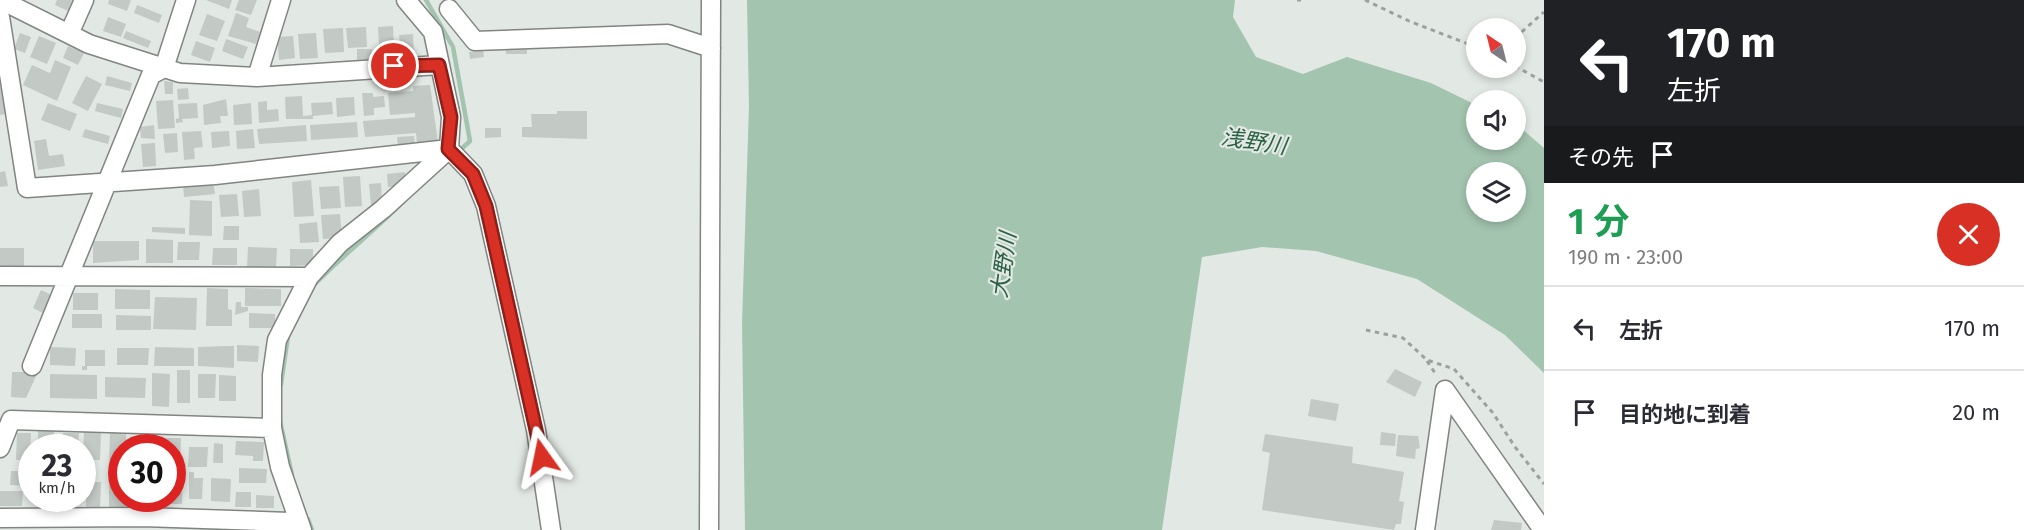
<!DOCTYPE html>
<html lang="ja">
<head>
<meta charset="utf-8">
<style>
	body { margin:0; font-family:"Fira Sans","Noto Sans JP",sans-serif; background:#f2f2f3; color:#2b2b33; height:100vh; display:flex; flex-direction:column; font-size:22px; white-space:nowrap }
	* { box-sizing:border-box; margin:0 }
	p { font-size:20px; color:#7c7c81 }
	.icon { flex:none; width:33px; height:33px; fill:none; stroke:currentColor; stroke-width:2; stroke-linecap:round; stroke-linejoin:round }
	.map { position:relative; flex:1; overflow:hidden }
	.details { display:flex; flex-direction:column; background:#fff; width:480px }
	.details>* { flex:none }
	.banner { background:#202124; color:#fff; overflow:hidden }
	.needle { width:39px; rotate:325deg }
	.fabs { position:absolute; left:1466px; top:18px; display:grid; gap:12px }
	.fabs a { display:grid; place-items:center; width:60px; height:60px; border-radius:50%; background:#fff; box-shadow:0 3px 9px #0003; font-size:30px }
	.speed { position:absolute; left:18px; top:434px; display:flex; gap:12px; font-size:30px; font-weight:700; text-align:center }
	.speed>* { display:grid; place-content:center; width:78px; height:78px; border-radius:50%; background:#fff; box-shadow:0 3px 9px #0003; line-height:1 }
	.speed small { font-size:15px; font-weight:400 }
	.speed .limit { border:9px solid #d22; background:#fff; color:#111 }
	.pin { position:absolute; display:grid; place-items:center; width:51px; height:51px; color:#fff; margin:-26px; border:3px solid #fff; border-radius:50%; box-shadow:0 2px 6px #0007 }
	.me { position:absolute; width:66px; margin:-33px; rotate:348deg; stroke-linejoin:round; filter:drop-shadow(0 0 4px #0008) }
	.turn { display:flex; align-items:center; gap:21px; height:126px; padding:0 24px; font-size:27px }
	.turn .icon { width:78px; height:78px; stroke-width:2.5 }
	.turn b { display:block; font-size:42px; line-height:51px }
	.then { display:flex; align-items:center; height:57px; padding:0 24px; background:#0003; gap:12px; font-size:22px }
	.round { display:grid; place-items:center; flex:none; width:63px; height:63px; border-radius:32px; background:#f2f2f3 }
	.summary { display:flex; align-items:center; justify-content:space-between; height:102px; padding:0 24px }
	h1 { font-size:36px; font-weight:700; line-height:45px; color:#1e9e55 }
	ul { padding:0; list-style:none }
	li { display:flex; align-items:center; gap:18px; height:84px; padding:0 24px; border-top:2px solid #e1e1e2 }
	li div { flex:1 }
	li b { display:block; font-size:22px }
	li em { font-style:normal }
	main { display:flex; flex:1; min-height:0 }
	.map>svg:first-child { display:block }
	.water { fill:#a3c4af; fill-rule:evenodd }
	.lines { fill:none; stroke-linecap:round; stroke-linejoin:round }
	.stream { stroke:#a3c4af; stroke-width:4.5 }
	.building { fill:#c3c9c5 }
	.street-casing { stroke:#808582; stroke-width:21 }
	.path { stroke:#9ca19e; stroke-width:3; stroke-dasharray:4.5 4.5; stroke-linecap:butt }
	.street { stroke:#fff; stroke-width:18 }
	.route-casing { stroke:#8d1f18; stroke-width:15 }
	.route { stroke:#d93025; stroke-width:10 }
	.labels { text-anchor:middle; stroke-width:4.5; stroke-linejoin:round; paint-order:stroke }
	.water-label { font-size:22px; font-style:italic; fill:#2b6043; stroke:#e2e8e4 }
</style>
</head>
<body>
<main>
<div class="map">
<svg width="1544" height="530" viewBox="0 0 1544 530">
	<rect width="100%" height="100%" fill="#e2e8e4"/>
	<path class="water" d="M747 0H1235L1233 17 1256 57 1303 74 1347 57 1431 83 1476 105V140H1515V123L1544 148V373L1505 335 1417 279 1316 251 1262 247 1202 257 1162 530H745L742 324 749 106ZM1476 172H1515V212H1476Z"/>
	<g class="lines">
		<path class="stream" d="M426 0 453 47 470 141 458 152
			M313 286C342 256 374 231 403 202
			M281 384 288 336
			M280 421 292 475
			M308 519 312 530"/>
	</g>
	<path class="building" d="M57 0H72L68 11 55 5Z
		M109 0H131L127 11 108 4Z
		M206 0H232L229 9Z
		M239 0H257L251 15 235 10Z
		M137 5 162 15 159 23 134 13Z
		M236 13 249 18 246 27 260 32 256 44 228 36Z
		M207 14 225 21 217 41 199 35Z
		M108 17 126 24 121 37 103 31Z
		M393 26 394 46 379 47 378 27Z
		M366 27 367 47 348 48 346 28Z
		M343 28 344 52 325 53 323 29Z
		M126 31 151 41 148 48 123 38Z
		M20 33 31 37 25 53 14 49Z
		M316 33 318 58 300 59 298 34Z
		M413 34 414 55 401 56 399 35Z
		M39 36 56 43 47 64 30 57Z
		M293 36 295 58 279 60 277 37Z
		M226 39 248 47 243 59 222 51Z
		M196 41 215 48 210 62 191 55Z
		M505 45 527 46V54H506Z
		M68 46 84 53 78 65 63 58Z
		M357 49H372V59L357 60Z
		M483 50 484 57 470 59 469 52Z
		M55 60 71 67 57 101 23 85 32 65 50 73Z
		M86 76 102 84 88 111 72 103Z
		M107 76 132 83 130 91 105 85Z
		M164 81 173 82V94H165Z
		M0 84 7 114 0 115Z
		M430 85 438 142 417 144 416 133 365 137 363 121 415 117V113L390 115 388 93 413 91V86Z
		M188 88 189 99 178 100 177 89Z
		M362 93H373V97L384 96 385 107 374 108V115L364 116Z
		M302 96 303 116 312 115 311 103 332 102 333 114 313 116V119H286L285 97Z
		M354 97 355 115 337 117 336 98Z
		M226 99 228 116H220L221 123 204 125 203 105Z
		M173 100 175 128 158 129 156 101Z
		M267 101V110L278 109 279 121 259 123 258 102Z
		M48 103 77 114 70 131 41 120Z
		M97 103 123 109 121 118 95 111Z
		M197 103 198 118 182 119 183 122 176 123V119L179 118 178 104Z
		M251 103 252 124 234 125 233 105Z
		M557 111H587V139L522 137V127H532L531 114H557Z
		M357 122 358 137 311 140 310 125Z
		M154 125 155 139 141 138 140 127Z
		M306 125 307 141 259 144 257 129Z
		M485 128H501V137L485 138Z
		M85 129 110 136 108 144 82 137Z
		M253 129 255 148 237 149 236 131Z
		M201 131 203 147 194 148 195 159 184 160 182 132Z
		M229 131 230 146 212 148 211 132Z
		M177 133 178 152 165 153 163 134Z
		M414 136 415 146 398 147 397 137Z
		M46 139 49 156 63 154 65 166 38 170 34 141Z
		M155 143 156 166 143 167 141 144Z
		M5 171 8 186 0 187V172Z
		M405 172 406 186 388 187 387 174Z
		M360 176 362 206 345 207 343 177Z
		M311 180 314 216 294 217 292 182Z
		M213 181 215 194 184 197 183 184Z
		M381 183 382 204 371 205 369 184Z
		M339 186 341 208 321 209 319 187Z
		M259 189 261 216 244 217 242 191Z
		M237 194 239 216 221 217 219 195Z
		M190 200 212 201V236L189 235Z
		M340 214 342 238 323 239 321 215Z
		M317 222 319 242 300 243 299 224Z
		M224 226H239V240H223Z
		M152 227 185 228V234L152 232Z
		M146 239 173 240V263H146Z
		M93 241H139V260L93 263Z
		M178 242H200L199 260H177Z
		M248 247 277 248 276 267H247Z
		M0 248H24V266H0Z
		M213 248H237V265H212Z
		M290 249H313V265L290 266Z
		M207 288 228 289V309L232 310V326H206Z
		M245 288 281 289V306H245Z
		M115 289 150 290V309H115Z
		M41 290 54 296 45 314 33 308Z
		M73 293H98V310H73Z
		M155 297 197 298 196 330 153 329Z
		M236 302H241V307H248V311L235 315Z
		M249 313 275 314V328H249Z
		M72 314H102V328H72Z
		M116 315 151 316V330H116Z
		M237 345 259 346 258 362 237 361Z
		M227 346H234V368L198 366V347Z
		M50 347 76 348 75 366 50 365Z
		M155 347 194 348V366H154Z
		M117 348H149L148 365H117Z
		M85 350H105V366H87V370H82V366H85Z
		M1395 369 1422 382 1415 397 1386 382Z
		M177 370H190V403H177Z
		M12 372H38L26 398 11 397Z
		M152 373 170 374 169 407 152 406Z
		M50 374 97 375V399L50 398Z
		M198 374H216L215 398H198Z
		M219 375 236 376V401H219Z
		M105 377 146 378 145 398 105 397Z
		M1311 399 1339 404 1336 421 1308 416Z
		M38 431H54V447H38Z
		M84 432 101 433 100 460H83Z
		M110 432 126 433V447H122V465H109Z
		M1381 432 1396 434 1395 446 1380 445Z
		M17 433H31L30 460H16Z
		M63 433H79L78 447H63Z
		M1265 434 1353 447 1352 463 1404 472 1399 501 1404 502 1401 524H1396L1394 530 1262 510 1270 453 1262 451Z
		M1398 435 1418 436 1420 448 1416 449 1415 459 1396 456Z
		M145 438H156V447H145Z
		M163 438H181L180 460 172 459V447H163Z
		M236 441 264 442 263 461H253V456L235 455Z
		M214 443 223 444V463H213Z
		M189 447H208L207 467H188Z
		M239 468 267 469 266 483H239Z
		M11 471H31L30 486 10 485Z
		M189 472H194V478H203L202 499H189Z
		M172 475H183L182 504H168V498H172Z
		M211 478 231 479 230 502 211 501Z
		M86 482H101L100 508 86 507Z
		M109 482 122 483V498H126V507H109Z
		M0 491H23L22 506H0Z
		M236 492H251V507H235Z
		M256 495 274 496V508H256Z
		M60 498H78V506H60Z
		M143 498H164V511L146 510Z
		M1494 520 1522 523 1521 530H1491Z"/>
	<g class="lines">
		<g class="street-casing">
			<path id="street" d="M1 0 89 44 180 73 257 77 439 65
				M449 9 475 41 668 34 711 48
				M0 17 27 188 215 175 449 149 473 174 486 206 536 430 551 530
				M69 34 84 0
				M257 77 281 0
				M0 276 309 277
				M32 366 151 75 164 68 186 0
				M0 448 11 420 272 428
				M0 518 143 517 290 522 301 527
				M302 530 280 467 272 428V375L277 340 309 277 340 243 383 209 449 149 451 117 433 32 406 0
				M709 530 711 0
				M1425 530 1445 390 1543 530"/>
		</g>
		<path class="path" d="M1297 0H1301
			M1365 0 1409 21 1476 47
			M1515 38 1544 12
			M1515 66 1544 82
			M1366 330 1403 338 1427 360 1454 369 1493 413 1515 447 1544 484
			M1427 361 1437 376"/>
		<use href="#street" class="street"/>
	</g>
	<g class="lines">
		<g class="route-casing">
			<path id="route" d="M394 66 439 65 451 117 448 149 473 174 486 206 542 457"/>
		</g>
		<use href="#route" class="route"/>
	</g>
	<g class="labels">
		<g class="water-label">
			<text transform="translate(1254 141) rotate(9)" y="8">浅野川</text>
			<text transform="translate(1003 265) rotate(-82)" y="8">大野川</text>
		</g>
	</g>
</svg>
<div class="fabs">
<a><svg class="needle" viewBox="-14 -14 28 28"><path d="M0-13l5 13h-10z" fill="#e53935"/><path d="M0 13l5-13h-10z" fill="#7c7c81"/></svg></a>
<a><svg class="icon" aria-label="sound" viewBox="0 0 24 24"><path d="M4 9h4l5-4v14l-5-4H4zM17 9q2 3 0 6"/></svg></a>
<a><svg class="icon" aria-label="layers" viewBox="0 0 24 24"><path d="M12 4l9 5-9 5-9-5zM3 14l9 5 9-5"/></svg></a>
</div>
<div class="speed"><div>23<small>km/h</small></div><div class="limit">30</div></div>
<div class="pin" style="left:394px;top:66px;background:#d93025"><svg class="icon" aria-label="arrive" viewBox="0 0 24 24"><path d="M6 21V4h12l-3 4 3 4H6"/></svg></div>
<svg class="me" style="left:542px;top:457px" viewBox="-20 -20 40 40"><path d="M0-17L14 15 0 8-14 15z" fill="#d93025" stroke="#fff" stroke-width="4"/></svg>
</div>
<section class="details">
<div class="banner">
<div class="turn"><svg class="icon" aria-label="left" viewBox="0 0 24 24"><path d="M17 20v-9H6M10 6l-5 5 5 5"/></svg><div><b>170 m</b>左折</div></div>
<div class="then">その先<svg class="icon" aria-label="arrive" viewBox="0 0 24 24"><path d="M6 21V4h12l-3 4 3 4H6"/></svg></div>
</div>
<div class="summary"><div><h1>1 分</h1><p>190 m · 23:00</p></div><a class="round" style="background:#d93025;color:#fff"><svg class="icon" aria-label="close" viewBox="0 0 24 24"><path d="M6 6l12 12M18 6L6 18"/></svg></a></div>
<ul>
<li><svg class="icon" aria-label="left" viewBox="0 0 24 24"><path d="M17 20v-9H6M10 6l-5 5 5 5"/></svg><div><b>左折</b></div><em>170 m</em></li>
<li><svg class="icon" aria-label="arrive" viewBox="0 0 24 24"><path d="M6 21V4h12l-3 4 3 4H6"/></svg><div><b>目的地に到着</b></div><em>20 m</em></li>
</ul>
</section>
</main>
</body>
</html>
